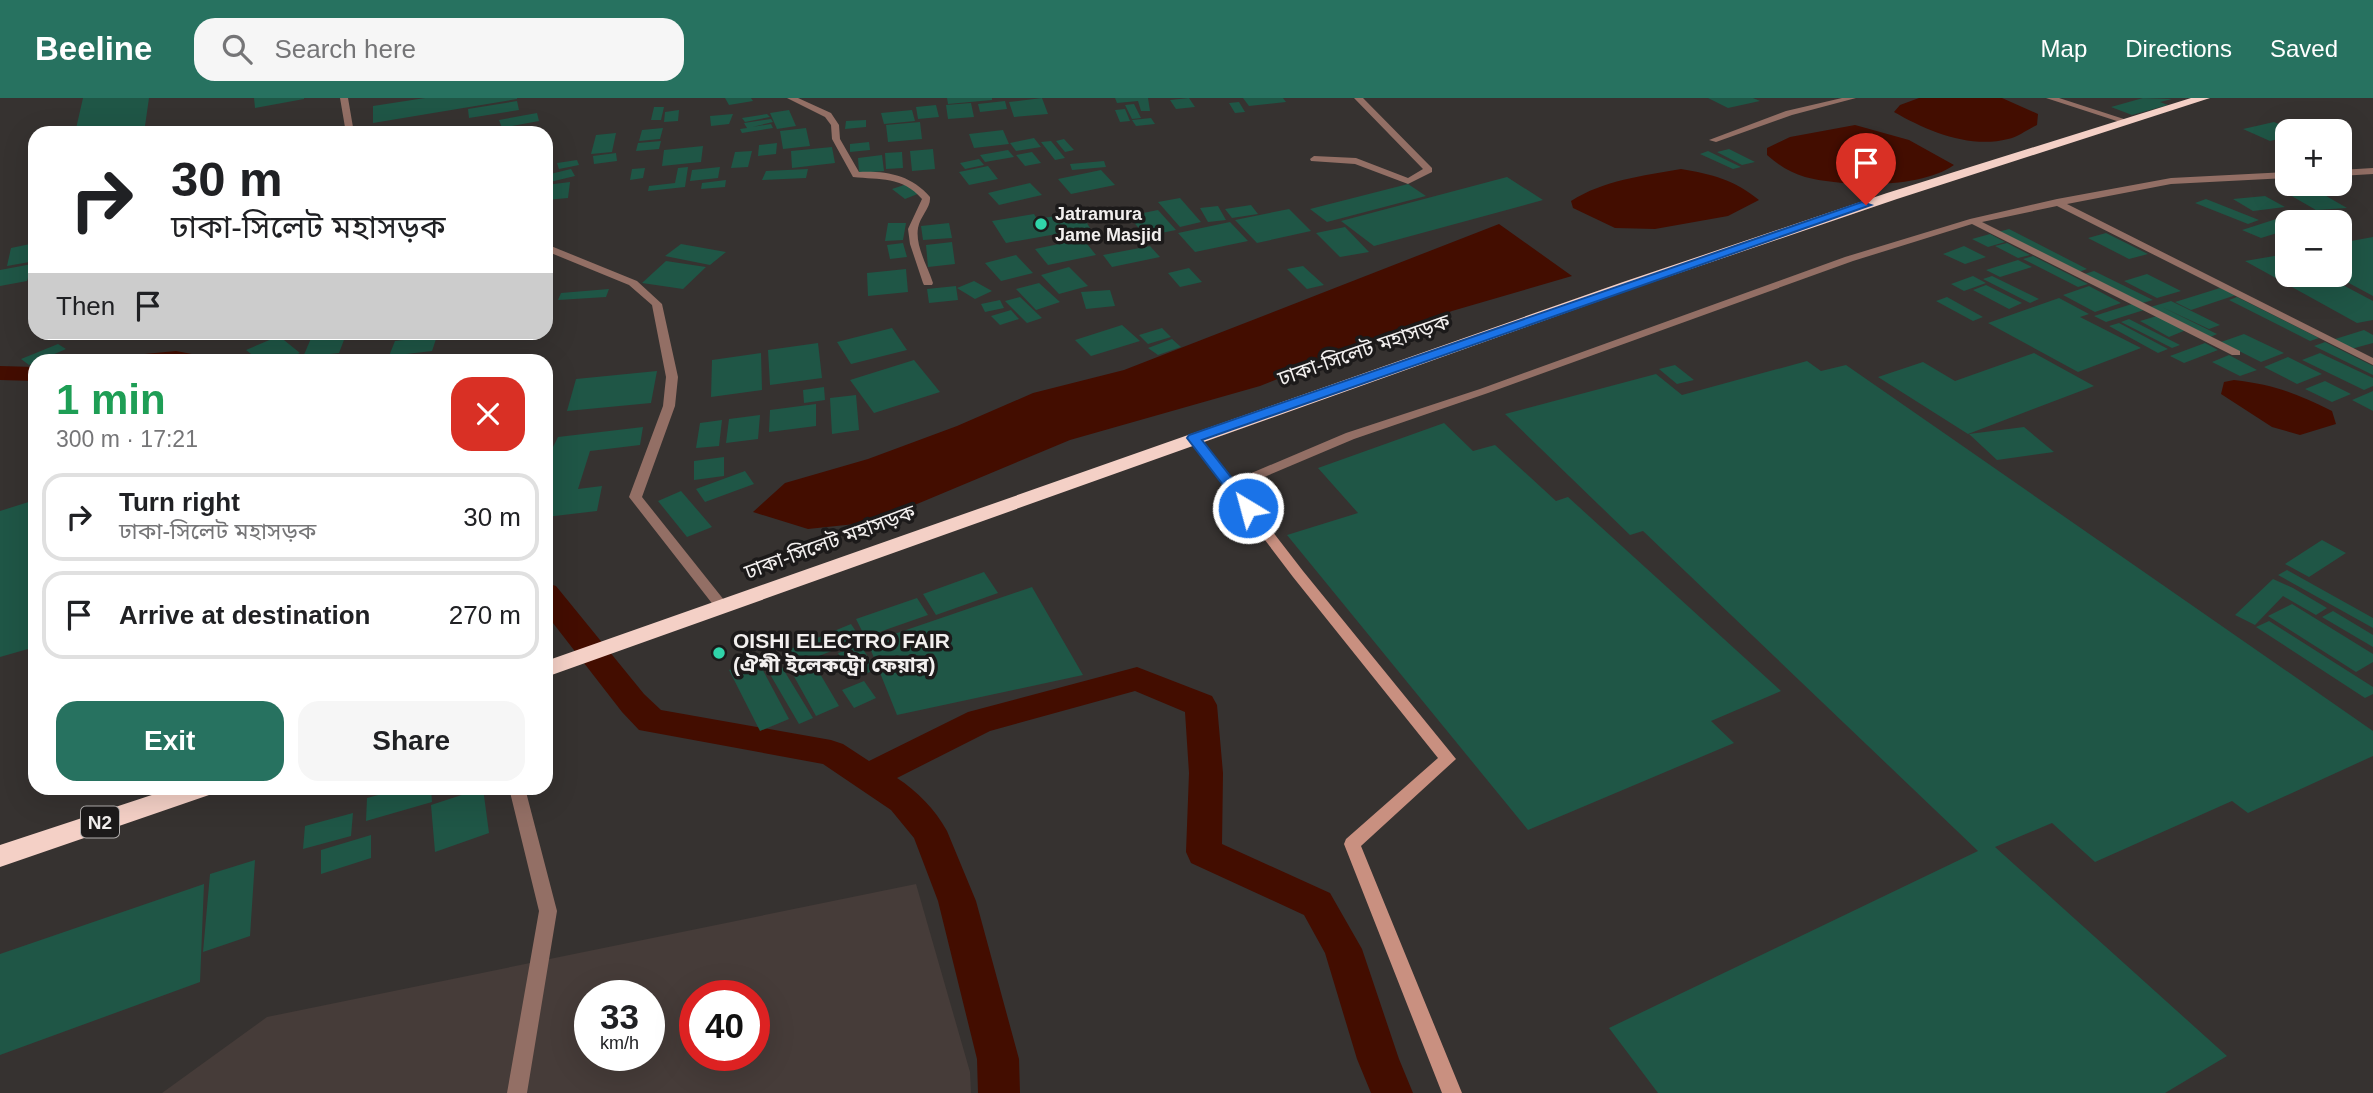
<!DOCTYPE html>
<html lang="en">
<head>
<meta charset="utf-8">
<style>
	body { margin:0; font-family:Helvetica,"Noto Sans Bengali",sans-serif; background:#f6f6f6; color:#202124; height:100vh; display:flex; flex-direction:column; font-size:26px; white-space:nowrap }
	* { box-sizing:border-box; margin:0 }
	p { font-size:23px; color:#757577 }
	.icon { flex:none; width:38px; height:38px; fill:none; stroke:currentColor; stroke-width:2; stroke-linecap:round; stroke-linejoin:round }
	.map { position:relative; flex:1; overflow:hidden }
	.sheet { position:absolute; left:28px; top:256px; width:525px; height:441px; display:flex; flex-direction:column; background:#fff; border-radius:21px; box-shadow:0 7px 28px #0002 }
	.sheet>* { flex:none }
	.hud { position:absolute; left:28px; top:28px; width:525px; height:214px; border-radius:21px; box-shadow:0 7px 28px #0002; background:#fff; color:#202124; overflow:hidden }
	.fabs { position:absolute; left:2275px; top:21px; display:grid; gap:14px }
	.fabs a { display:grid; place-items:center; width:77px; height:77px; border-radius:14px; background:#fff; box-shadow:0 7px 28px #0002; font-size:35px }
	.speed { position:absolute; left:574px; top:882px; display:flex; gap:14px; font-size:35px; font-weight:700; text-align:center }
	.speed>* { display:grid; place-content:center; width:91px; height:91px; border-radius:50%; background:#fff; box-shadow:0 7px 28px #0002; line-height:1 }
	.speed small { font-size:18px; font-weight:400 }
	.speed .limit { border:10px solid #d22; background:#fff; color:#111 }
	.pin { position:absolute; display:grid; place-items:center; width:60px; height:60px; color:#fff; margin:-72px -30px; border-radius:50% 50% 50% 0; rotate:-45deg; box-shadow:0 0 7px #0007 }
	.pin .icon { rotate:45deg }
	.me { position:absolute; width:77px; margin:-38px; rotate:323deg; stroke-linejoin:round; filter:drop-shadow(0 0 5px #0008) }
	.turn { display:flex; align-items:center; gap:24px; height:147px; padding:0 28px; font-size:32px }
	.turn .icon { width:91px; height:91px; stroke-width:2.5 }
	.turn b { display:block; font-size:49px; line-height:60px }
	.then { display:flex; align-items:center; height:66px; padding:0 28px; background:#0003; gap:14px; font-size:26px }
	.round { display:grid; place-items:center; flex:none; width:74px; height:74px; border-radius:21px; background:#f6f6f6 }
	.headline { display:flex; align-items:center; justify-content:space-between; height:119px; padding:0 28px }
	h1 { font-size:42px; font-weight:800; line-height:52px; color:#1e9e55 }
	.button { display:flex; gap:14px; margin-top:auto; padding:14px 28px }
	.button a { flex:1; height:80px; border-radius:21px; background:#277260; color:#fff; font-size:28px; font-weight:800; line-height:80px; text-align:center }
	.button a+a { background:#f6f6f6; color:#202124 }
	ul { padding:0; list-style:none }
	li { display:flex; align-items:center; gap:21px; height:88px; margin:0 14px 10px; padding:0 14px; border:4px solid #e0e0e0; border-radius:21px }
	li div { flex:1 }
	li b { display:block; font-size:26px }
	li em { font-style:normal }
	header { display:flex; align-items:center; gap:42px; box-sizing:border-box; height:98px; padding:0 35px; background:#277260; color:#fff }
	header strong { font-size:33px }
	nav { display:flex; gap:38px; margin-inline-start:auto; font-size:24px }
	.search { width:490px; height:63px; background:#f6f6f6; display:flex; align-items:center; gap:18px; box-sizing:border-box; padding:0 24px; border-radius:21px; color:#757577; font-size:26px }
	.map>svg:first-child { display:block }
	.built { fill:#463c39; fill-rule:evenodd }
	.water { fill:#430d00 }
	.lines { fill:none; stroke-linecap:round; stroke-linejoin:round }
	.canal { fill:#430d00; fill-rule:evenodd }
	.building { fill:#1f5646 }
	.street { fill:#936f65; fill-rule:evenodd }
	.secondary { fill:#c99080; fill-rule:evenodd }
	.highway { fill:#f4d0c6; fill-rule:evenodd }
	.route { fill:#1a73e8; stroke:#114b97; stroke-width:2 }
	.poi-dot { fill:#30d4a9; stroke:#1c1a1a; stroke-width:2.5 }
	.labels { text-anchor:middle; stroke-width:7; stroke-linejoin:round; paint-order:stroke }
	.far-poi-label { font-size:18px; font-weight:bold; fill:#f2efee; stroke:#1c1a1a; text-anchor:start }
	.shield { fill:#1c1a1a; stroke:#b2afae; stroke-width:2 }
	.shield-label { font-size:19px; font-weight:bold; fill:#f2efee }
	.street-label { font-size:21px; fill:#f2efee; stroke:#1c1a1a }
	.poi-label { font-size:21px; font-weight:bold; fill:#f2efee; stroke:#1c1a1a; text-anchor:start }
</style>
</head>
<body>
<header>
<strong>Beeline</strong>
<div class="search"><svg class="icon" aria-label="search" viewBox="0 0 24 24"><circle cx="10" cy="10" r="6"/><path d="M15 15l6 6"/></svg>Search here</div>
<nav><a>Map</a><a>Directions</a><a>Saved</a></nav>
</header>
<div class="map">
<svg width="2373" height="995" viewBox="0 0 2373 995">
	<rect width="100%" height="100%" fill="#363230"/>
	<path class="built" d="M916 786 970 974 971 995H162L267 919ZM590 898H649V957H590ZM695 898H754V957H695Z"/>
	<path class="water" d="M1919 0H2002L2038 16 2037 27C2028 31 2018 39 2008 41 1970 51 1927 33 1894 14L1900 7Z
		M1855 27 1909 42 1954 67C1920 91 1844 89 1805 79 1791 75 1778 67 1767 57V50L1790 39Z
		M1681 71C1712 76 1735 82 1759 102L1728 118 1655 131 1615 130 1573 110 1571 103C1604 82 1642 78 1681 71Z
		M1499 126 1572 178 1452 213 1260 288 1070 342 874 424 808 431 753 414 785 385 868 361 957 328 1033 295 1124 272Z
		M2234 282C2276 287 2295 295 2332 313L2336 326 2300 337 2272 329 2221 296 2224 284Z"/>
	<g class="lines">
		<path class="canal" d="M176 253 197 257 201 262H130L134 257Z
			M0 268 35 269V283L0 282Z
			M546 485 556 488 644 596 661 612 831 642 843 646 869 663 968 614 1137 569 1212 598 1217 607 1223 675 1222 746 1330 795 1362 851 1399 961 1413 995H1371L1357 961 1325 855 1304 817 1191 765 1186 754 1189 675 1185 614 1135 593 990 633 897 680C917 693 935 711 947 733L976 803 1019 961 1020 995H978L977 961 938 803 914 740 891 712 823 666 639 632 622 614 546 516Z"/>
	</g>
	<path class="building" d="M83 0H149L144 35H75Z
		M254 0H304V1L255 10Z
		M425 0H517V1L373 25V8Z
		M725 0H751L753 3 729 7Z
		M947 0H992V2L948 6Z
		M1042 0 1048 16 1014 19 1009 4Z
		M1115 0H1148L1150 13H1141L1138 3 1117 5Z
		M1189 0 1195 9 1176 11 1170 2Z
		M1243 0H1283L1286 4 1249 8Z
		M1708 0H1753L1760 3 1728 10Z
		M2143 0 2172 1 2160 4 2168 7 2132 17 2111 9Z
		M517 3 519 12 469 20 468 11Z
		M1005 3 1007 11 980 14 978 6Z
		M1239 4 1245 14 1235 15 1229 5Z
		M971 5 974 19 948 21 946 7Z
		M1134 6 1141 20 1132 21 1125 7Z
		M936 7 939 19 918 21 916 9Z
		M654 9H664L661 22H651Z
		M1125 11 1130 23 1120 24 1115 12Z
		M679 12 678 23 664 24 665 14Z
		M789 12 796 28 777 31 770 15Z
		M912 12 915 23 884 26 881 15Z
		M537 15 539 23 502 30 499 22Z
		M733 16 729 26 711 28 710 18Z
		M767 16 770 19 745 24 742 20Z
		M1151 20 1155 26 1136 28 1132 22Z
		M771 21 773 24 752 29 771 26 773 30 742 35 740 31 747 30 744 25Z
		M866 22V29L845 31 846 23Z
		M920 24 922 41 888 44 886 27Z
		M2274 24 2296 33H2287V39L2270 43 2243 31Z
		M663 30 660 41 639 43 642 32Z
		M806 30 810 48 783 51 780 33Z
		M1003 32 1009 46 974 50 969 36Z
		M616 35 612 54 591 56 596 37Z
		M1034 40 1041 49 1016 53 1010 45Z
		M1064 41 1074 52 1065 54 1056 43Z
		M661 43 659 51 636 53 638 45Z
		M1051 43 1065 60 1055 62 1041 44Z
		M869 44 870 52 850 54V46Z
		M777 45 776 56 758 58 759 47Z
		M703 48 701 64 662 68 664 52Z
		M832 49 835 65 792 70 791 53Z
		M933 51 935 71 912 73 910 53Z
		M1729 51 1755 64 1742 67 1717 54Z
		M1008 52 1014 59 985 64 980 57Z
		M752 53 748 69 731 70 735 54Z
		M1708 53 1741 69 1733 71 1700 56Z
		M902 54 903 70 886 71 885 55Z
		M1032 54 1041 65 1025 68 1016 57Z
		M616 55 617 63 594 66 593 58Z
		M882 57 884 73 859 75 858 60Z
		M979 61 984 67 965 71 960 65Z
		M577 62 579 67 559 71 557 65Z
		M1104 63 1106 69 1072 72 1070 66Z
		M988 68 998 81 969 87 959 74Z
		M688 69 685 89 648 93 649 88 675 85 678 70Z
		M720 69 718 80 690 83 692 72Z
		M645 70 643 80 630 82 632 71Z
		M571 71 575 78 550 84 546 77Z
		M808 71 806 80 762 82 766 73Z
		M1101 72 1115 87 1071 96 1058 81Z
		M1507 79 1543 102 1374 148 1341 123Z
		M726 82 725 89 701 91 702 85Z
		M570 84 568 100 546 102V87Z
		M1030 85 1042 97 999 107 988 95Z
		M907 86 920 95 905 101 892 91Z
		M1408 86 1426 98 1327 124 1310 111Z
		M2314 91 2347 110 2316 112 2283 93Z
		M2265 98 2285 109 2253 113 2233 101Z
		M1180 100 1201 124 1180 129 1158 104Z
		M2206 101 2259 122 2248 126 2195 105Z
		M1251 107 1258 116 1232 120 1225 111Z
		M1218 108 1226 122 1208 124 1200 110Z
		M1289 111 1311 133 1257 145 1235 122Z
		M1158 112 1176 132 1146 138 1128 118Z
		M1080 114 1090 130 1006 145 992 123 1034 116 1037 121Z
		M2289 117 2306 124H2287V132L2261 140 2242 132Z
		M1230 124 1248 143 1195 154 1178 135Z
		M888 125H906L903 142 885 143Z
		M949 125 952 140 923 142 921 128Z
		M1345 129 1369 154 1340 159 1316 135Z
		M2009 131 2087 171 2076 175 1998 134Z
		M2106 135 2148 156 2129 161 2088 140Z
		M1990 136 2005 144 1988 149 1972 141Z
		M2373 139V198L2334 177H2340V145Z
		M1083 141 1096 157 1048 167 1035 151Z
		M952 144 955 166 928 169 926 147Z
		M35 145V163L7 168 11 150Z
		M903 145 907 159 890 161 887 147Z
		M2007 145 2030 157 2018 160 1995 148Z
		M681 146 726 154 710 167 665 158Z
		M1150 148 1160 159 1112 169 1103 157Z
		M1964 148 1986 159 1965 166 1943 156Z
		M2286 156 2287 177H2324L2373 203V222L2357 225 2245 163Z
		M1016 157 1033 175 1001 183 985 165Z
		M2033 158 2088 186 2078 189 2023 161Z
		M2018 162 2032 169 2000 179 1986 172Z
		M666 163 706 169 683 191 642 185Z
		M32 166 27 183 0 188V172Z
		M1303 168 1324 187 1307 191 1287 171Z
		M1069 169 1088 188 1059 196 1041 177Z
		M1189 170 1202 184 1180 189 1168 175Z
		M906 171 908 194 868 198 867 175Z
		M2094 173 2153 202 2139 206 2081 177Z
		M2147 176 2181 193 2157 200 2124 183Z
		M1973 178 1986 185 1964 193 1951 186Z
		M1992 178 2039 201 2030 205 1983 181Z
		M974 183 992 193 975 201 957 190Z
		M1039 185 1060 204 1036 212 1016 191Z
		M1986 187 2022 205 2009 211 1973 192Z
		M956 188 958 202 929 205 927 191Z
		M2089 188 2121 205 2095 214 2063 197Z
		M2220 190 2236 197 2191 212 2175 204Z
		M609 191 606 199 558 202 561 195Z
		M1110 192 1115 208 1086 211 1081 194Z
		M1020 199 1042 220 1027 225 1005 203Z
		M1947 199 1983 219 1973 223 1936 203Z
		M2237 199 2319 240 2310 243 2229 202Z
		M2059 200 2089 216 2080 219 2141 250 2078 274 1988 225Z
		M1000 202 1004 210 985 214 981 206Z
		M2171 203 2220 227 2209 231 2162 209 2217 236 2208 240 2147 210Z
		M2132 206 2144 212 2106 224 2094 218Z
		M1011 212 1019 221 1000 227 991 218Z
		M2157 218 2186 232 2169 239 2140 223Z
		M2129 221 2180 247 2172 250 2121 224Z
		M2119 225 2168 251 2158 255 2109 228Z
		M1122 227 1140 243 1091 258 1075 242Z
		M892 230 907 252 851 266 837 244Z
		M1162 230 1171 239 1148 246 1139 237Z
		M2364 232 2373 237V245L2351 251 2332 242Z
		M347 234 339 255 303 259 312 238Z
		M2244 236 2284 255 2261 264 2221 244Z
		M279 238 300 255 283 262H259L246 252Z
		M437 238 432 253 389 258 395 243Z
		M1172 241 1181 249 1158 257 1148 250Z
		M2325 244 2373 268V277L2314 248Z
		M818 245 822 280 770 287 768 252Z
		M2205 245 2218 252 2184 265 2170 258Z
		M58 246 66 251 29 267 21 261Z
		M761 255 762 292 711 299 712 262Z
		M2034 255 2094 288 1968 336 1878 279 1923 264 1955 283Z
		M2320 255 2373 280V288L2364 292 2302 262Z
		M2229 257 2257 272 2240 278 2212 264Z
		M2288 259 2322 276 2297 286 2264 269Z
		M914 262 940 294 874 315 850 282Z
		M1807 263 1821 273 1846 267 2373 633V658L2248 715 2232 703 2095 764 2052 725 1995 749 2227 958 2165 995H1658L1609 930 1978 753 1643 433 1630 437 1505 316 1656 276 1682 297Z
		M1675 267 1694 282 1677 286 1659 271Z
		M657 273 651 305 567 313 576 281Z
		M2325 283 2351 296 2332 304 2305 291Z
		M824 289 825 302 804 305 803 292Z
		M2373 293V313L2352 302Z
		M856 297 859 332 832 336 830 300Z
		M816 306V328L769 334 770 312Z
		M760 317 758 341 726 345 729 321Z
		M722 322 719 348 696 350 700 325Z
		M1444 325 1473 353 1495 347 1556 403 1568 399 1781 593 1711 623 1734 645 1528 732 1287 437 1358 415 1318 370Z
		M643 329 640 347 590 353 578 391 602 388 597 413 546 419V363L558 339Z
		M2024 329 2054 354 1997 362 1969 336Z
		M724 359V378L694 382V363Z
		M745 373 754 386 705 404 696 391Z
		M681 393 712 429 687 439 658 403Z
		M35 402V549L0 559V413Z
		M2322 442 2346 455 2309 479 2285 466Z
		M2287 472 2373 520V530L2278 477Z
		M984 474 998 495 936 517 923 496Z
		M2273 481 2293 490 2327 510 2316 517 2283 498 2255 527 2235 517Z
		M1032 489 1083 577 897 617 868 545Z
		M917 500 928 517 865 539 856 521Z
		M2292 506 2373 556V564L2356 574 2268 518Z
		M2333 513 2373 537V549L2322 519Z
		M2269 523 2373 589V596L2365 600 2256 529Z
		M851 526 861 541 792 569 783 554Z
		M861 547 875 572 852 581 838 555Z
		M757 561 789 621 760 633 729 572Z
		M777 561 813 620 799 626 764 566Z
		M813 564 839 608 816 618 791 573Z
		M864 583 876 600 854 610 842 592Z
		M404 690H431L432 704 366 723 367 700Z
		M483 690 489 735 435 754 431 707Z
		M353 715 351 738 303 751 305 728Z
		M371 737V760L321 776V752Z
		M255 762 250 838 203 854 210 776Z
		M204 786 200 884 0 957V856Z"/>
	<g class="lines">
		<path class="street" d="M340 0H348L354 35H346Z
			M787 0H798L831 15 839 27 840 41 859 74C887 73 911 77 930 99 931 110 920 118 918 130 915 148 928 169 933 185L932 187H924L923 185 910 146 908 131 922 101C902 78 880 82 853 79L832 41 831 27 825 19Z
			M1354 0H1363L1432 70V74L1408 86 1355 66 1311 63 1310 61 1314 58 1356 60 1408 80 1423 71Z
			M1842 0H1856L1792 17 1716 44 1709 42 1786 13Z
			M2046 0H2059L2130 23 2123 25Z
			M2373 70V76L2340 78V72Z
			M2287 74V80L2171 86 2067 106 2373 260V267L2057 108 1982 124 2240 253V257H2232L1972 126 1853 163 1488 295 1354 341 1236 391H1228L1226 388 1228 385 1346 335 1480 291 1845 159 1970 121 2057 101 2171 80Z
			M546 146 637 183 662 206 678 279 675 308 642 399 728 507 730 510 728 513H718L629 399 663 308 666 279 652 207 629 187 546 153Z
			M509 690H525L557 813 527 995H507L539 813Z"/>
		<path class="secondary" d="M1194 336 1198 337 1303 473 1456 661 1361 748 1462 995H1442L1344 746 1346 741 1438 660 1293 479 1190 343 1188 340 1190 337Z"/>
		<path class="highway" d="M2191 0H2210L1897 101 1635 190 546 579V563L1623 184 1887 95Z
			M173 690H212L209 697 0 769V747Z"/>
	</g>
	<path class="route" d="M1862 104 1871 107 1202 342 1253 407 1256 410 1253 413H1243L1187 340 1189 337Z"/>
	<g class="poi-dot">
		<circle cx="1041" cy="126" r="7"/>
		<circle cx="719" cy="555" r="7"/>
	</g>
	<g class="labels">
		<g class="far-poi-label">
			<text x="1055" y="122">Jatramura<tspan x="1055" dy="21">Jame Masjid</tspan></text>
		</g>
		<rect class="shield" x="81" y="708.5" width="38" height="31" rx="5"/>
		<g class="shield-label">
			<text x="100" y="731">N2</text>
		</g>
		<g class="street-label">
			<text transform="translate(1364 252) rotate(-19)" y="7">ঢাকা-সিলেট মহাসড়ক</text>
			<text transform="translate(830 444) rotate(-20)" y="7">ঢাকা-সিলেট মহাসড়ক</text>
		</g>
		<g class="poi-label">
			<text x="733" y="550">OISHI ELECTRO FAIR<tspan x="733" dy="24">(ঐশী ইলেকট্রো ফেয়ার)</tspan></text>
		</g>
	</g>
</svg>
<div class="fabs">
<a>+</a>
<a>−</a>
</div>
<div class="speed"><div>33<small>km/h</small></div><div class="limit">40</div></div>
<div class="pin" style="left:1866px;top:107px;background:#d93025"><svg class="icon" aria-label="arrive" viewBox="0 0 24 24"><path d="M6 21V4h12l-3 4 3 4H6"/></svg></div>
<svg class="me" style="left:1248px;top:410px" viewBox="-20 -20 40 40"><circle r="17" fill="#1a73e8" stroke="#fff" stroke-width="3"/><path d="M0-11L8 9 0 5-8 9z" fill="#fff"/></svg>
<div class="hud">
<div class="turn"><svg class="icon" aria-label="right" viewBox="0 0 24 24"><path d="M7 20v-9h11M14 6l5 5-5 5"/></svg><div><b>30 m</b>ঢাকা-সিলেট মহাসড়ক</div></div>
<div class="then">Then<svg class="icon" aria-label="arrive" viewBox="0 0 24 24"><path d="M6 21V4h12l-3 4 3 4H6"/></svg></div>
</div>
<section class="sheet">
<div class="headline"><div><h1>1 min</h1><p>300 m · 17:21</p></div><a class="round" style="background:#d93025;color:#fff"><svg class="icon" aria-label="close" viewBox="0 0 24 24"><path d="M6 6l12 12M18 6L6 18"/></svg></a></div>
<ul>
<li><svg class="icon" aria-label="right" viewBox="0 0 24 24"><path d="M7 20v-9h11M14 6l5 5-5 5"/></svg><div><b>Turn right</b><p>ঢাকা-সিলেট মহাসড়ক</p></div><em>30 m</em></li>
<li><svg class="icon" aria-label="arrive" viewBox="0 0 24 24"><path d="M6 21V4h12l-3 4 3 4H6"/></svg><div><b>Arrive at destination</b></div><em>270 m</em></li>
</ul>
<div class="button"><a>Exit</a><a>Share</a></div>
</section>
</div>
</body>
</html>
